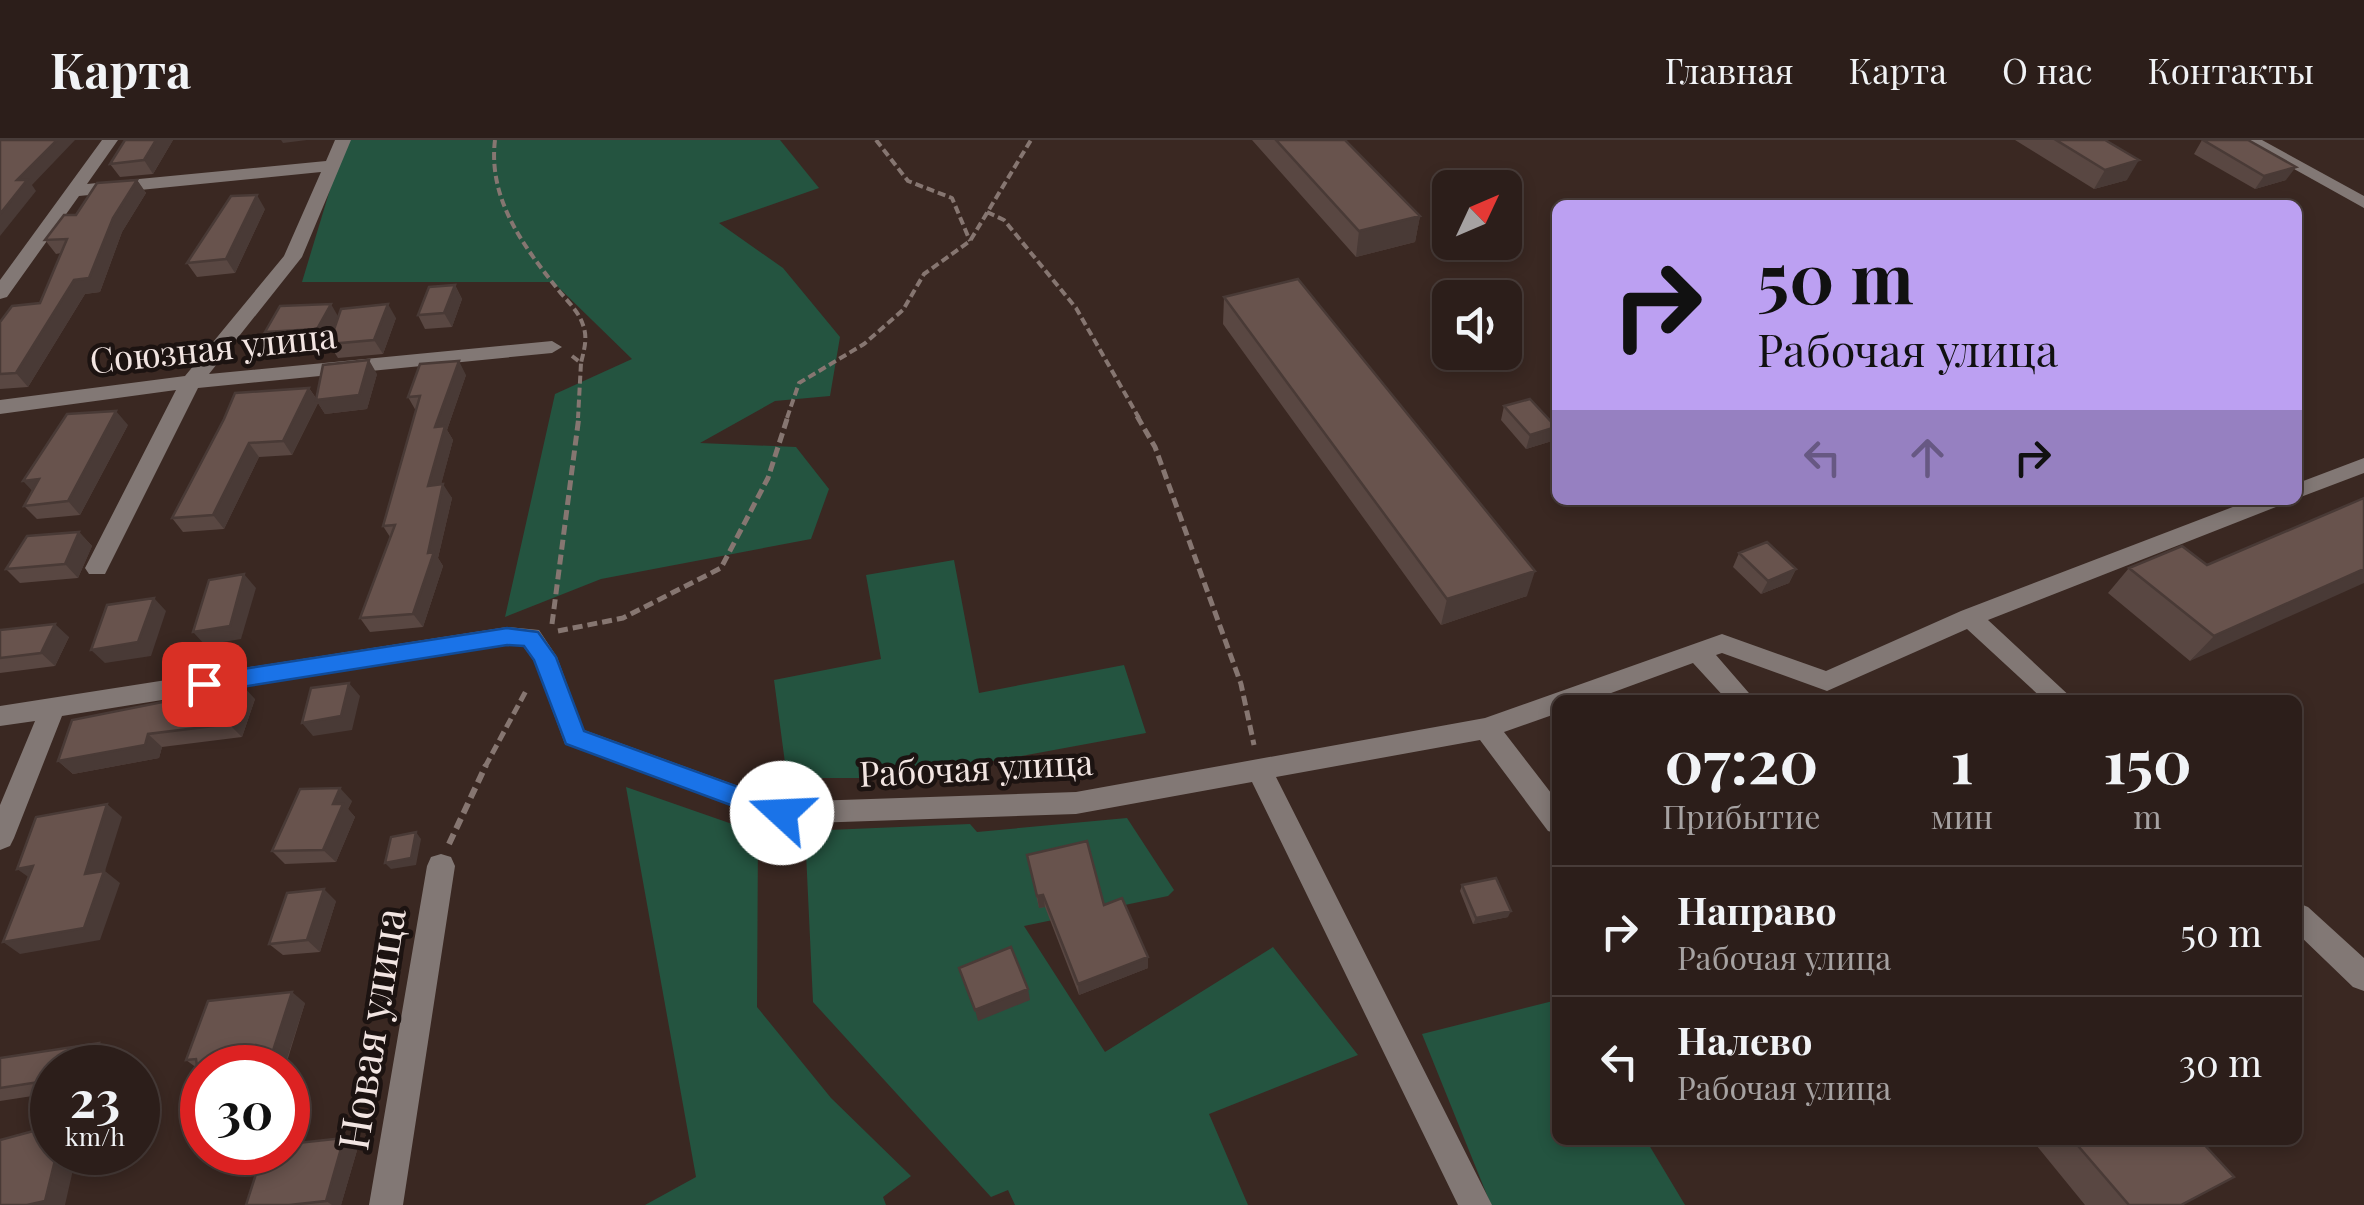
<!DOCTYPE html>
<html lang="ru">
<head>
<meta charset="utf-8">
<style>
	body { margin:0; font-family:"Playfair Display",serif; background:#382b27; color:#f1f3f6; height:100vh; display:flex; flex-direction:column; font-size:38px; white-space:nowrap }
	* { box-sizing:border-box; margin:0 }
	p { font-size:32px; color:#a6a2a2 }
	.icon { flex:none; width:55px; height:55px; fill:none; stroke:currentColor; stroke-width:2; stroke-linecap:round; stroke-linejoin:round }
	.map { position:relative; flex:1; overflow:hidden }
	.details { position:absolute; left:1552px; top:555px; width:750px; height:450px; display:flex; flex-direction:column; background:#2c1e1a; border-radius:15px; box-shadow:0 5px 15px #0003,0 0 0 2px #483c39 }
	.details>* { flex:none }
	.banner { position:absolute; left:1552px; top:60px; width:750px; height:305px; border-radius:15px; box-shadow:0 5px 15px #0003,0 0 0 2px #483c39; background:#bca0f2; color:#111; overflow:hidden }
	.needle { width:65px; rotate:46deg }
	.fabs { position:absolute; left:1432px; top:30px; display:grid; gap:20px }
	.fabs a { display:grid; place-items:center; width:90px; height:90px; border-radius:15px; background:#2c1e1a; box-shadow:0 5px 15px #0003,0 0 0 2px #483c39; font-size:50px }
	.speed { position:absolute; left:30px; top:905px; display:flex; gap:20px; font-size:50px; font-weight:700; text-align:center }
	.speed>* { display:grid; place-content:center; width:130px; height:130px; border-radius:50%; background:#2c1e1a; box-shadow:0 5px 15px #0003,0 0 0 2px #483c39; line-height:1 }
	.speed small { font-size:25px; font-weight:400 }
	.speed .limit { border:15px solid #d22; background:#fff; color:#111 }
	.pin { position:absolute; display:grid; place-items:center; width:85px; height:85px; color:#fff; margin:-42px; border-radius:20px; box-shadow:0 5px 15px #0006 }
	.me { position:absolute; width:110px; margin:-55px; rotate:290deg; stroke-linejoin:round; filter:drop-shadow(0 0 8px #0008) }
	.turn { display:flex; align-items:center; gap:35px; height:210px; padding:0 40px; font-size:45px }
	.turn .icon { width:130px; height:130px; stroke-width:2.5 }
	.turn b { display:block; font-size:70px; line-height:85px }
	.lanes { display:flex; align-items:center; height:95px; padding:0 40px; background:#0003; justify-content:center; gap:50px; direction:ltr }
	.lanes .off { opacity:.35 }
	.eta { display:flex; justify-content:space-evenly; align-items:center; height:170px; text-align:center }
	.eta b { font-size:60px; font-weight:700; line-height:70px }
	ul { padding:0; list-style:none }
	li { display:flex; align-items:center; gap:30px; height:130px; padding:0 40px; border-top:2px solid #483c39 }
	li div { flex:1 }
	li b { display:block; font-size:38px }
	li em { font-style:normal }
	header { display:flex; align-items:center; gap:60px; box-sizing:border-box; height:140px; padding:0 50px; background:#2c1e1a; border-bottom:2px solid #483c39 }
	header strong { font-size:48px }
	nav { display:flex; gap:55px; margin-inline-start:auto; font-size:35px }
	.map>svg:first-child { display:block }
	.green { fill:#245440 }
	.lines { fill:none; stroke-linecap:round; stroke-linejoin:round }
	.path-far2 { stroke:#867671; stroke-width:4; stroke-dasharray:8 4; stroke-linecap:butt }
	.path-far1 { stroke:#867671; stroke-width:5; stroke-dasharray:10 5; stroke-linecap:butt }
	.path { stroke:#867671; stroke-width:6; stroke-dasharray:11 6; stroke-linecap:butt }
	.minor { fill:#827875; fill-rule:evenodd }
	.wall { fill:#594742 }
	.shaded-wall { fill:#493a36 }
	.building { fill:#68534d; stroke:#493a36; stroke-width:2.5 }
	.route { fill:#1a73e8; stroke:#114b97; stroke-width:2.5 }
	.labels { text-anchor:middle; stroke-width:9; stroke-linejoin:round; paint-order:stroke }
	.street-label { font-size:35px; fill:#f2e5e2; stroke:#1c1311 }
	.near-street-label { font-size:42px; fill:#f2e5e2; stroke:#1c1311 }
</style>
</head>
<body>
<header>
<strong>Карта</strong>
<nav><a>Главная</a><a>Карта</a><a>О нас</a><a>Контакты</a></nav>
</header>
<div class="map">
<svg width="2364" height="1065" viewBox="0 0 2364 1065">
	<rect width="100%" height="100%" fill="#3a2822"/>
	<path class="green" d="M345 0H780L819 48 719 83 783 128 840 197 830 256 775 261 700 303 796 307 829 349 811 399 601 439 505 477 555 254 632 219 553 142H302Z
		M954 420 979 553 1124 525 1146 593 901 638H787L774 540 881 519 866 435Z
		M626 647 758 693 757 867 831 958 911 1036 883 1057 886 1065H645L696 1037Z
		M1127 678 1174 750 1168 756 1024 786 1105 912 1273 807 1358 915 1209 974 1248 1065H1015L1008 1050 991 1057 813 862 805 691 970 684 977 692Z
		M1557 860 1558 1000H1646L1685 1065H1491L1422 894Z"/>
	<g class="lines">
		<path class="path-far2" d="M495 0C488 58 522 104 556 147 564 158 579 171 583 185 588 198 584 210 581 223
			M876 0 908 41 952 58 970 101
			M987 72 1004 80 1076 168 1139 278
			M572 216 581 223 578 278
			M787 278 799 243 864 204 903 170 924 134 970 101 1031 0"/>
		<path class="path-far1" d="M1137 276 1155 307 1241 544 1254 605
			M552 484 579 276
			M558 491 623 478 721 428 768 338 788 276
			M485 627 527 549"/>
		<path class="path" d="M449 704 486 625"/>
		<path class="minor" d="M102 0H118L87 44 326 21 335 0H351L302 117 209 234 552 201 562 207 552 213 198 248 105 434H89L85 428 176 250 0 274V260L185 236 284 116 321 32 79 56 7 157 0 159V140Z
			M2242 0H2262L2364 56V68Z
			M2364 318V333L2298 358V343Z
			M2251 360H2284L2281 365 1988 480 2074 560H2044L1967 489 1827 551 1722 513 1716 515 1755 560H1727L1693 523 1592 560H1558V573L1504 592 1558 662V694L1548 691 1480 600 1276 637 1492 1065H1458L1252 642 1076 674 782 684 565 604 534 521 523 506 507 505 62 576 14 698 10 706 0 710V665L35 581 0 586V566L507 487 539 490 557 517 584 590 782 662 1076 652 1485 578 1722 494 1826 531 1961 471Z
			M441 714 451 717 455 726 403 1065H369L427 726 431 717Z
			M2298 763 2308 767 2364 818V851L2353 847 2298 794Z"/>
	</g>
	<path class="wall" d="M125 0H173L153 34 120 37 110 24Z
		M1252 0H1345L1420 76 1415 102 1356 117Z
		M2015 0H2105L2127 40 2094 49Z
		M2202 0H2248L2286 40 2255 49 2194 14Z
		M137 40 146 53 122 92 100 152 85 154 28 247 0 249V182L40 163 61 113 56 114 45 100 76 75Z
		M265 69 235 133 197 137 187 123Z
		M455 145 462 159 452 187 425 189 418 175Z
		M1224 157 1527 456 1441 485 1223 184Z
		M338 176 396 178 383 214 338 218 329 204 336 183 326 203 274 206 265 192Z
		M377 234 367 269 325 274 318 263 292 315 259 317 224 389 183 392 172 378 224 279 309 248 316 258Z
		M466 235 447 290 453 300 441 344 452 358 438 418 443 426 423 487 370 492 360 478 390 397 383 386 416 271 408 257Z
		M1504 266 1552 301 1526 309 1501 280Z
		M128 285 80 375 37 379 24 366Z
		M2364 358 2190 521 2108 453 2129 428 2207 425Z
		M79 392 92 406 78 438 20 443 6 429Z
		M1739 413 1796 429 1789 443 1761 454 1733 427Z
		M0 490 69 497 55 526 0 533Z
		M255 559 242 597 162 607 159 618 73 634 58 621Z
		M352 661 348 669 355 677 336 722 285 724 272 711Z
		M1027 715 1104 765 1148 828 1079 855 1045 767 1039 768Z
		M1462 745 1508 777 1473 784 1460 751Z
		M336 761 320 812 283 815 269 804Z
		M305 863 285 928H202L201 931 186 920Z
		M116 914 111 928H52V953L0 961V918Z
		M344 998 358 1007 341 1065H246Z
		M2032 1000H2200L2181 1065H2085Z"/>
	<path class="shaded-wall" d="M57 0H75L32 45 36 51 0 96V74L17 40Z
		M156 0H173L153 34 144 20Z
		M281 0H307L283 3Z
		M2139 20 2127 40 2094 49 2105 30Z
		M2296 27 2286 40 2255 49 2264 36Z
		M137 40 146 53 122 92 100 152 85 154 28 247 16 233Z
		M257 55 265 69 235 133 226 119Z
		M1420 76 1415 102 1356 117 1359 91Z
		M455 145 462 159 452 187 444 173Z
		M331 164 339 178 326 203 317 189Z
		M388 164 396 178 383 214 374 200Z
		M369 220 377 234 367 269 325 274 318 263 292 315 283 301 309 248 317 260Z
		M459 221 466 235 447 290 453 300 437 360 428 346 435 287Z
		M116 271 128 285 80 375 68 361Z
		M1556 287 1552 301 1526 309 1530 295Z
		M249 303 259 317 224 389 213 375Z
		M39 339 36 355 23 341Z
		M443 344 452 358 438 418 443 426 423 487 413 474Z
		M79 392 92 406 78 438 65 424Z
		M1796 429 1789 443 1761 454 1768 441Z
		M2364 429V443L2190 521 2214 496Z
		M1535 431 1527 456 1441 485 1447 459Z
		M244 434 256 448 241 499 205 505 193 492Z
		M154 458 166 471 151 516 105 523 91 510Z
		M55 484 69 497 55 526 41 513Z
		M349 543 360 556 352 590 313 596 302 583Z
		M243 546 255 559 242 597 229 584Z
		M148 594 162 607 159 618 73 634 58 621Z
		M340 648 352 661 348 669 355 677 336 722 323 710 333 664Z
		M107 664 122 677 105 731 120 743 100 800 20 814 3 802 85 734Z
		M416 692 421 699 416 725 391 729 385 723Z
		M33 726 34 741 17 729Z
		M324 749 336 761 320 812 307 800Z
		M1043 755 1045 767 1039 768 1037 756Z
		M1511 771 1508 777 1473 784 1476 778Z
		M1148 817V828L1079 855 1078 844Z
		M1028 849 1030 860 978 881 975 870Z
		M292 852 305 863 284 928 271 917Z
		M99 903 116 914 111 928H90Z
		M344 998 358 1007 341 1065H332L326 1061Z
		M57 1012H77L65 1065H27Z"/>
	<path class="building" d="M0 0H57L17 40H27L0 74Z
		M125 0H156L144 20 110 24Z
		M1276 0H1345L1420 76 1359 91Z
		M2056 0H2105L2139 20 2105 30Z
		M2203 0H2248L2296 27 2264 36Z
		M137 40 113 78 89 138 74 140 16 233 0 234V182L12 166 40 163 67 99 45 100 64 75H76L97 43Z
		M257 55 226 119 187 123 231 56Z
		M1298 139 1535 431 1447 459 1224 157Z
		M455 145 444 173 418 175 429 147Z
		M331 164 317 189 265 192 280 166Z
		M388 164 374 200 329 204 341 169Z
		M369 220 359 255 316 260 323 225Z
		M459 221 435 287 445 286 428 346 443 344 428 413 434 412 413 474 360 478 395 385 383 386 420 256 408 257 420 224Z
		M309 248 283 301 249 303 213 375 172 378 224 279 235 253Z
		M1530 259 1556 287 1530 295 1504 266Z
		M116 271 68 361 24 366 39 339 23 341 67 274Z
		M2364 358V429L2214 496 2129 428 2182 406 2207 425Z
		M79 392 65 424 6 429 27 396Z
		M1767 402 1796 429 1768 441 1739 413Z
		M244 434 230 486 193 492 209 440Z
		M154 458 138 502 91 510 107 465Z
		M55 484 41 513 0 518V490Z
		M349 543 341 576 302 583 311 548Z
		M243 546 229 584 148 594 145 605 58 621 72 580Z
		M340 648 333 664H343L323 710 272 711 300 649Z
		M107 664 85 734 104 731 84 788 3 802 33 726 17 729 36 677Z
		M416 692 411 718 385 723 391 697Z
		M1087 701 1104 765 1122 758 1148 817 1078 844 1043 755 1037 756 1027 715Z
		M1496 738 1511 771 1476 778 1462 745Z
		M324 749 307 800 269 804 287 753Z
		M1011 807 1028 849 975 870 959 828Z
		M292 852 271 917 197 926 196 919 186 920 208 861Z
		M99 903 90 928H52V940L0 948V918Z
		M52 986V1012H57L45 1061 27 1065H0V1000Z
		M344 998 326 1061 289 1065H246L263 1012H288V1004Z
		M2073 1000H2200L2234 1037 2181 1065H2129Z"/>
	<path class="route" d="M507 488 538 492 556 517 584 591 791 666 795 673 791 681 782 684 566 604 534 520 524 506 507 505 204 553 193 544 204 535Z"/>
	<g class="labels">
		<g class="street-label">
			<text transform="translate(213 209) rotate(-6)" y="12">Союзная улица</text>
			<text transform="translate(976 629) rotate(-3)" y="12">Рабочая улица</text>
		</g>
		<g class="near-street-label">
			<text transform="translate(372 889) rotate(-81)" y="15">Новая улица</text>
		</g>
	</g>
</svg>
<div class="fabs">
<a><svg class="needle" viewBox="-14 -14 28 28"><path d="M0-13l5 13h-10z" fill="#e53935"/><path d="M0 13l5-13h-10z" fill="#a6a2a2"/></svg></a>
<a><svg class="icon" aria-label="sound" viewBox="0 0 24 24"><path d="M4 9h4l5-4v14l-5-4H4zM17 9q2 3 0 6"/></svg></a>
</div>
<div class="speed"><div>23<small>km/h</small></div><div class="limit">30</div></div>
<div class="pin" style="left:204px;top:544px;background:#d93025"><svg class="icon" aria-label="arrive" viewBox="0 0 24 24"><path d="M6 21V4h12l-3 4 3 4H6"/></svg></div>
<svg class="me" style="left:782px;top:673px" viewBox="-20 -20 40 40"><circle r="19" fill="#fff"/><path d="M0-13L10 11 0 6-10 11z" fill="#1a73e8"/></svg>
<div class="banner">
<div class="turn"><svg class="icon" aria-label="right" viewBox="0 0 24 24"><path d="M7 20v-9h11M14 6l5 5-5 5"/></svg><div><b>50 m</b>Рабочая улица</div></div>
<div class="lanes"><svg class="icon off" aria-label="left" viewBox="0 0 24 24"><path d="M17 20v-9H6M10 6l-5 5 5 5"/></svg><svg class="icon off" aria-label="ahead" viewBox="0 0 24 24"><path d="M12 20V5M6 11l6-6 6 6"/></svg><svg class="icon" aria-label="right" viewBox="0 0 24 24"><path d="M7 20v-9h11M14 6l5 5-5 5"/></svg></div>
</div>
<section class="details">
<div class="eta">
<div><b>07:20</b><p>Прибытие</p></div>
<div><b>1</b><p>мин</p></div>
<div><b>150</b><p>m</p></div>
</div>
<ul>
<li><svg class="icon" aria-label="right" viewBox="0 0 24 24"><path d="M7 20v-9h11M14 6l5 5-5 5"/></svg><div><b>Направо</b><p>Рабочая улица</p></div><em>50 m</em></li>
<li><svg class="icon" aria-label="left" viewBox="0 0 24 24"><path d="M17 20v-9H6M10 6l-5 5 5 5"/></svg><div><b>Налево</b><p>Рабочая улица</p></div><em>30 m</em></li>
</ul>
</section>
</div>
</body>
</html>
